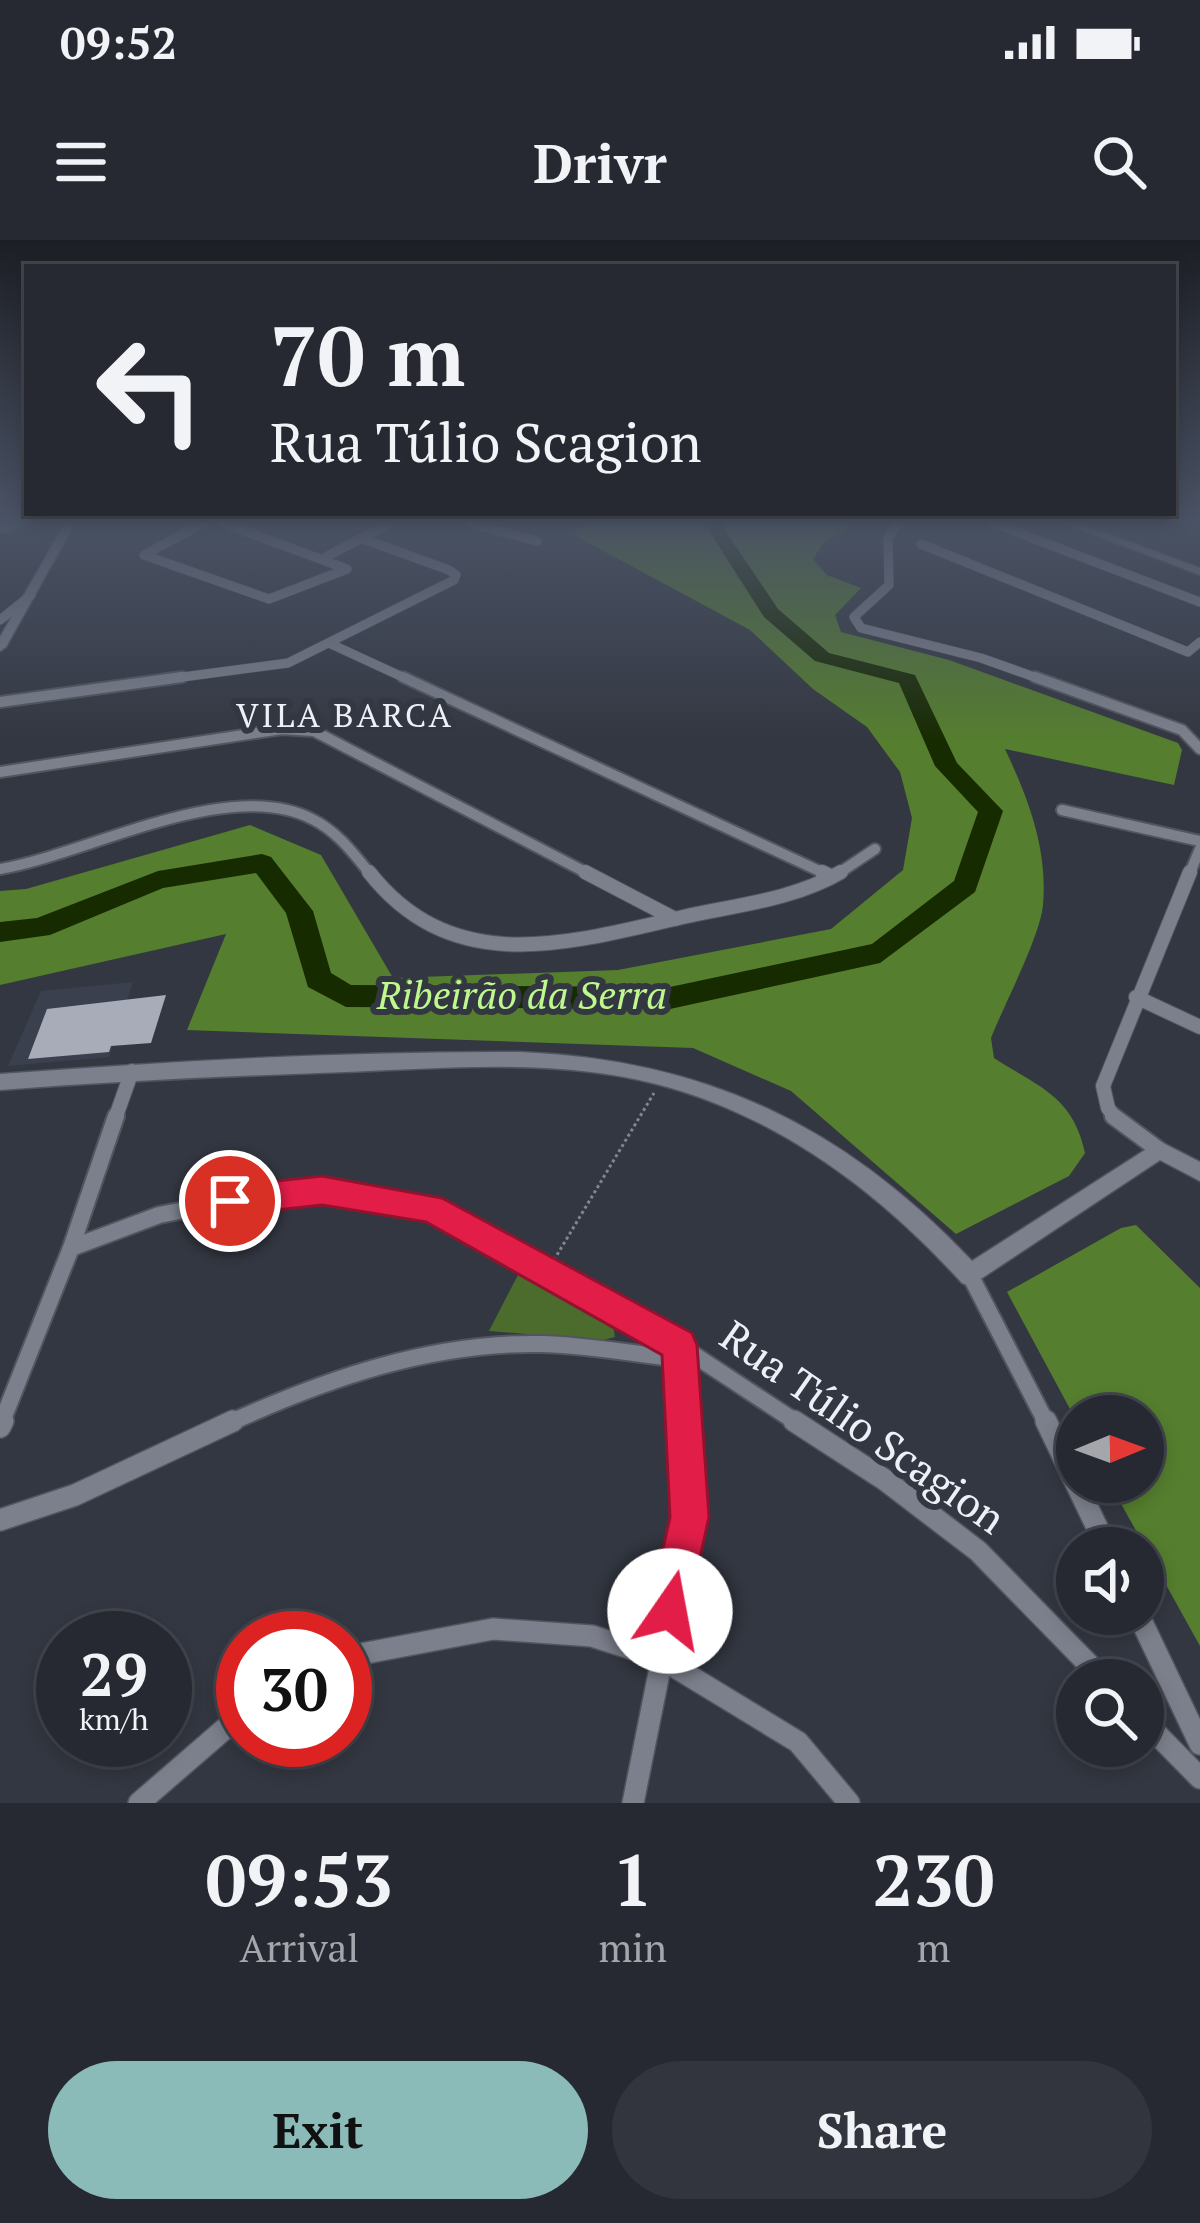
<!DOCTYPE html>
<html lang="en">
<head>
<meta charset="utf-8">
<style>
	body { margin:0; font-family:"PT Serif",serif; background:#32353d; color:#f1f3f6; height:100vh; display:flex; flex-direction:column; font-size:45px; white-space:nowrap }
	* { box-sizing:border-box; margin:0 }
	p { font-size:39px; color:#a4a6ab }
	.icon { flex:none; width:66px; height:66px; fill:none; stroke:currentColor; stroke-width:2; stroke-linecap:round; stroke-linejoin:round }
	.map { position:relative; height:1563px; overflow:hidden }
	.sheet { display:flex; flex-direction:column; background:#262931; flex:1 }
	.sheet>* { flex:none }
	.top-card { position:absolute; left:24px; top:24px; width:1152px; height:252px; border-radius:0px; box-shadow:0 6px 18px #0003,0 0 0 3px #42454d; background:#262931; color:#f1f3f6; overflow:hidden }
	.needle { width:78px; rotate:89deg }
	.controls { position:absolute; left:1056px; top:1155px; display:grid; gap:24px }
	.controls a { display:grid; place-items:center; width:108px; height:108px; border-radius:50%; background:#262931; box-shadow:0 6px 18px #0003,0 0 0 3px #42454d; font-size:60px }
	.speed { position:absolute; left:36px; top:1371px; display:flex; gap:24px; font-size:60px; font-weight:700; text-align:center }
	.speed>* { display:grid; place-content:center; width:156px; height:156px; border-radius:50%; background:#262931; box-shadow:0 6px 18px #0003,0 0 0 3px #42454d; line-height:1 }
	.speed small { font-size:30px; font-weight:400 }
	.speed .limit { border:18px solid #d22; background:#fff; color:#111 }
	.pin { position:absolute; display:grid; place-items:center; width:102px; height:102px; color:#fff; margin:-51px; border:6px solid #fff; border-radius:50%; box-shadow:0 3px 12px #0007 }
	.me { position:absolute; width:132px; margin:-66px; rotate:12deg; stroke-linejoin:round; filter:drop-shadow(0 0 9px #0008) }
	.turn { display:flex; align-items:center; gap:42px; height:252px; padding:0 48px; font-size:54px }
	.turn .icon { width:156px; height:156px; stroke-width:2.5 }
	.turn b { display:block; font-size:84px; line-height:102px }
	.eta { display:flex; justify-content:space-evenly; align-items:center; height:204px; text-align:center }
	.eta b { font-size:72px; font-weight:700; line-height:84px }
	.primary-button { display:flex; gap:24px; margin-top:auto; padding:24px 48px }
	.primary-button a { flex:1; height:138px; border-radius:72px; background:#8bbbb9; color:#111; font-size:48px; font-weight:700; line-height:138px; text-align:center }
	.primary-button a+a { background:#32353d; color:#f1f3f6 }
	.status { display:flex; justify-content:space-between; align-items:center; height:84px; padding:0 60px; background:#262931; direction:ltr }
	.status svg { height:33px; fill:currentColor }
	header { display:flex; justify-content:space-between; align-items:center; height:156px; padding:0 48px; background:#262931; font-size:54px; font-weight:700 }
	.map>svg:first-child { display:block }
	.built { fill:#3b404f }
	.green { fill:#4b6c2c }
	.forest { fill:#557e2e }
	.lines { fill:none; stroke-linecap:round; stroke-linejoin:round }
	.river { fill:#172b01; fill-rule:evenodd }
	.building { fill:#a8acb9 }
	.street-far4-casing { stroke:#52555e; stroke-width:10 }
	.street-far3-casing { stroke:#52555e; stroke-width:14 }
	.street-far2-casing { stroke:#52555e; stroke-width:16 }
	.street-far1-casing { stroke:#52555e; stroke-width:20 }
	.street-casing { stroke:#52555e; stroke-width:24 }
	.secondary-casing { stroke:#52555e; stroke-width:3 }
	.path { stroke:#81858e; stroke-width:3; stroke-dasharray:3 3; stroke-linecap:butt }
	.street-far4 { stroke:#7c808c; stroke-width:9 }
	.street-far3 { stroke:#7c808c; stroke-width:10 }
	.street-far2 { stroke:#7c808c; stroke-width:14 }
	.street-far1 { stroke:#7c808c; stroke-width:16 }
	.street { stroke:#7c808c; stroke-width:21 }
	.secondary { fill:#7c808c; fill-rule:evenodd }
	.route { fill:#e11d48; stroke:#92132f; stroke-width:3 }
	.labels { text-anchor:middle; stroke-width:12; stroke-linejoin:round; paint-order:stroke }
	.far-neighbourhood-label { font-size:33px; letter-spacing:3px; fill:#eef0f8; stroke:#333741 }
	.water-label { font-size:39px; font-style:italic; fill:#bff98e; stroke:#333741 }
	.near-street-label { font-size:42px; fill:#eef0f8; stroke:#333741 }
</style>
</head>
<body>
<div class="status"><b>09:52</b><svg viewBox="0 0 49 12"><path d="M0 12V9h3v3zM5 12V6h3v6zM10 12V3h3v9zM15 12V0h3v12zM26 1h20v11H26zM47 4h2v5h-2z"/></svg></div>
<header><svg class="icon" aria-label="menu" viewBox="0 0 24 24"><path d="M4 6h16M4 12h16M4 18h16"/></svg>Drivr<svg class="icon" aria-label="search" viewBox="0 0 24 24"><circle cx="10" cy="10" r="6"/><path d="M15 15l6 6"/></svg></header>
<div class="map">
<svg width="1200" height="1563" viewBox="0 0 1200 1563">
	<rect width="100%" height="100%" fill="#333741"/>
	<path class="built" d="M133 742 109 817 8 826 41 751Z"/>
	<path class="green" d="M520 1031 613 1086 615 1097 603 1100 489 1091Z"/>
	<path class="forest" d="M581 283H860L825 301 813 319 827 335 861 348 835 375 841 392 949 420 1178 503 1182 510 1174 545 1005 509C1028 558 1048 609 1043 665 1040 697 1004 765 991 798L994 818C1039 847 1073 856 1085 913L1069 936 956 994 791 851 693 808 187 790 226 694 0 745V651L26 649 250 585 321 615 393 738 618 730 831 689 903 630 912 578 900 532 867 487 813 449 750 390 574 295Z
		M1136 985 1200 1048V1406L1109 1242H1143V1176H1077V1182L1007 1052 1121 988Z"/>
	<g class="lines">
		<path class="river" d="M704 283H720L778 369 829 413 915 435 957 523 1003 571 975 652 880 723 670 769 346 767 308 747 286 673 256 633 163 648 50 695 0 702V682L37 678 158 631 262 614 271 617 313 671 331 733 351 745 670 747 872 704 954 641 978 572 935 526 899 443 815 421 764 377Z"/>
	</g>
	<path class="building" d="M166 755 151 803 111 806 109 812 28 819 47 769Z"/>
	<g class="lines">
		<g class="street-far4-casing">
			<path id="street-far4" d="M223 283 347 329
				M470 283 537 301
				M898 283 888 298 889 345 854 377 861 388 981 418 1043 440
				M993 283 1200 362
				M0 289 23 283
				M921 304 1188 412 1200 402
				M144 315 269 359 347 329
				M144 315 203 283
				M324 318 390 283
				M0 380 31 355
				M331 404 409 440
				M160 440 288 423 454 340 456 335 449 330 361 298"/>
		</g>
		<g class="street-far3-casing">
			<path id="street-far3" d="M403 437 828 635
				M1035 437 1182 490 1200 509
				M0 462 182 437
				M0 532 282 489 314 491 591 635
				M1062 570 1200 601
				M0 629C88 614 228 536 312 579 337 591 354 614 371 635
				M836 635 875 609
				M1189 635 1200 609"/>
		</g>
		<g class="street-far2-casing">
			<path id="street-far2" d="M369 632C453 739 569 703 683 677 736 665 793 660 841 632
				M585 632 675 679
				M822 632 832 637
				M1136 757 1200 787
				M115 879 132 831
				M1116 879 1108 868 1103 846 1190 632"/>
		</g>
		<g class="street-far1-casing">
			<path id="street-far1" d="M1113 876 1159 910
				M71 1008 159 975 230 961 323 951 431 969 679 1105 799 1184
				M970 1035 1047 1184
				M680 1112 684 1184
				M1 1184 71 1008 116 876
				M227 1184C326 1139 431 1102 541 1104 587 1105 634 1114 680 1119"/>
		</g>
		<g class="street-casing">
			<path id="street" d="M794 1181 885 1240 978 1311 1104 1440
				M1046 1181 1107 1308
				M0 1187 3 1181
				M0 1280 75 1255 233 1181
				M1138 1374 1200 1504
				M345 1417 493 1389 592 1396 660 1418 798 1502 849 1563
				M1143 1480 1200 1538
				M139 1563 243 1473
				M633 1563 690 1278 684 1181"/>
		</g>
		<g class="secondary-casing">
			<path id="secondary" d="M65 283H75L6 407 0 411V397Z
				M1064 283H1078L1200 328V335Z
				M520 812C707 820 844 886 972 1021L1159 901 1200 922V941L1160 920 970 1046 962 1043C863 934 740 849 591 832 510 822 427 829 345 832 230 836 115 841 0 850V834C173 821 347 811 520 812Z"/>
		</g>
		<path class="path" d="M554 1020 654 853"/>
		<use href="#street-far4" class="street-far4"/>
		<use href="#street-far3" class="street-far3"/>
		<use href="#street-far2" class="street-far2"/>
		<use href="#street-far1" class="street-far1"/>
		<use href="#street" class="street"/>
		<use href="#secondary" class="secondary"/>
	</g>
	<linearGradient id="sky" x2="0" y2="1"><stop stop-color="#1c1e24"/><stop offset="0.56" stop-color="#4a5365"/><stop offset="1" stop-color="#4a5365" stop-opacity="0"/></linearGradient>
	<rect width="1200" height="502" fill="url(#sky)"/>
	<path class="route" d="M322 936 442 958 692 1093 697 1105 709 1277 685 1386 670 1392 655 1386 649 1371 670 1277 662 1115 426 982 322 965 230 975 219 971 214 961 219 951 230 946Z"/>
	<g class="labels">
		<g class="far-neighbourhood-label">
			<text x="345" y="487">VILA BARCA</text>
		</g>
		<g class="water-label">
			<text x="522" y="769">Ribeirão da Serra</text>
		</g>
		<g class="near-street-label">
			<text transform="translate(863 1187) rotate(35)" y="15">Rua Túlio Scagion</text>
		</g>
	</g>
</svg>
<div class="controls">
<a><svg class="needle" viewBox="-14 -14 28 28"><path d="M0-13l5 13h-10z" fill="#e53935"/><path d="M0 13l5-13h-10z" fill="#a4a6ab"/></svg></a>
<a><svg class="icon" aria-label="sound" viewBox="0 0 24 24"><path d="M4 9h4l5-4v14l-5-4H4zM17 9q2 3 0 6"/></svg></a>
<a><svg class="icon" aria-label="search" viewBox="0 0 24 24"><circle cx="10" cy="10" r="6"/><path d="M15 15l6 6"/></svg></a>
</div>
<div class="speed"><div>29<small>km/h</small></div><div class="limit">30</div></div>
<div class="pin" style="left:230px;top:961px;background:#d93025"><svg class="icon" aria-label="arrive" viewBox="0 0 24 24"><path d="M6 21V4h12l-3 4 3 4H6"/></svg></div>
<svg class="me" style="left:670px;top:1371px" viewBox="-20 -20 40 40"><circle r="19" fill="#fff"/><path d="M0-13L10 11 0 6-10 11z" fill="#e11d48"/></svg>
<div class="top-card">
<div class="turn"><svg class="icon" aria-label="left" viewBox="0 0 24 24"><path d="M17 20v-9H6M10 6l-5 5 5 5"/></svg><div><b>70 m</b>Rua Túlio Scagion</div></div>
</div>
</div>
<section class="sheet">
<div class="eta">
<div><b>09:53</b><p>Arrival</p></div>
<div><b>1</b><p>min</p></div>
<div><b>230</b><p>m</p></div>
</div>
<div class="primary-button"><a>Exit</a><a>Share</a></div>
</section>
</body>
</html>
